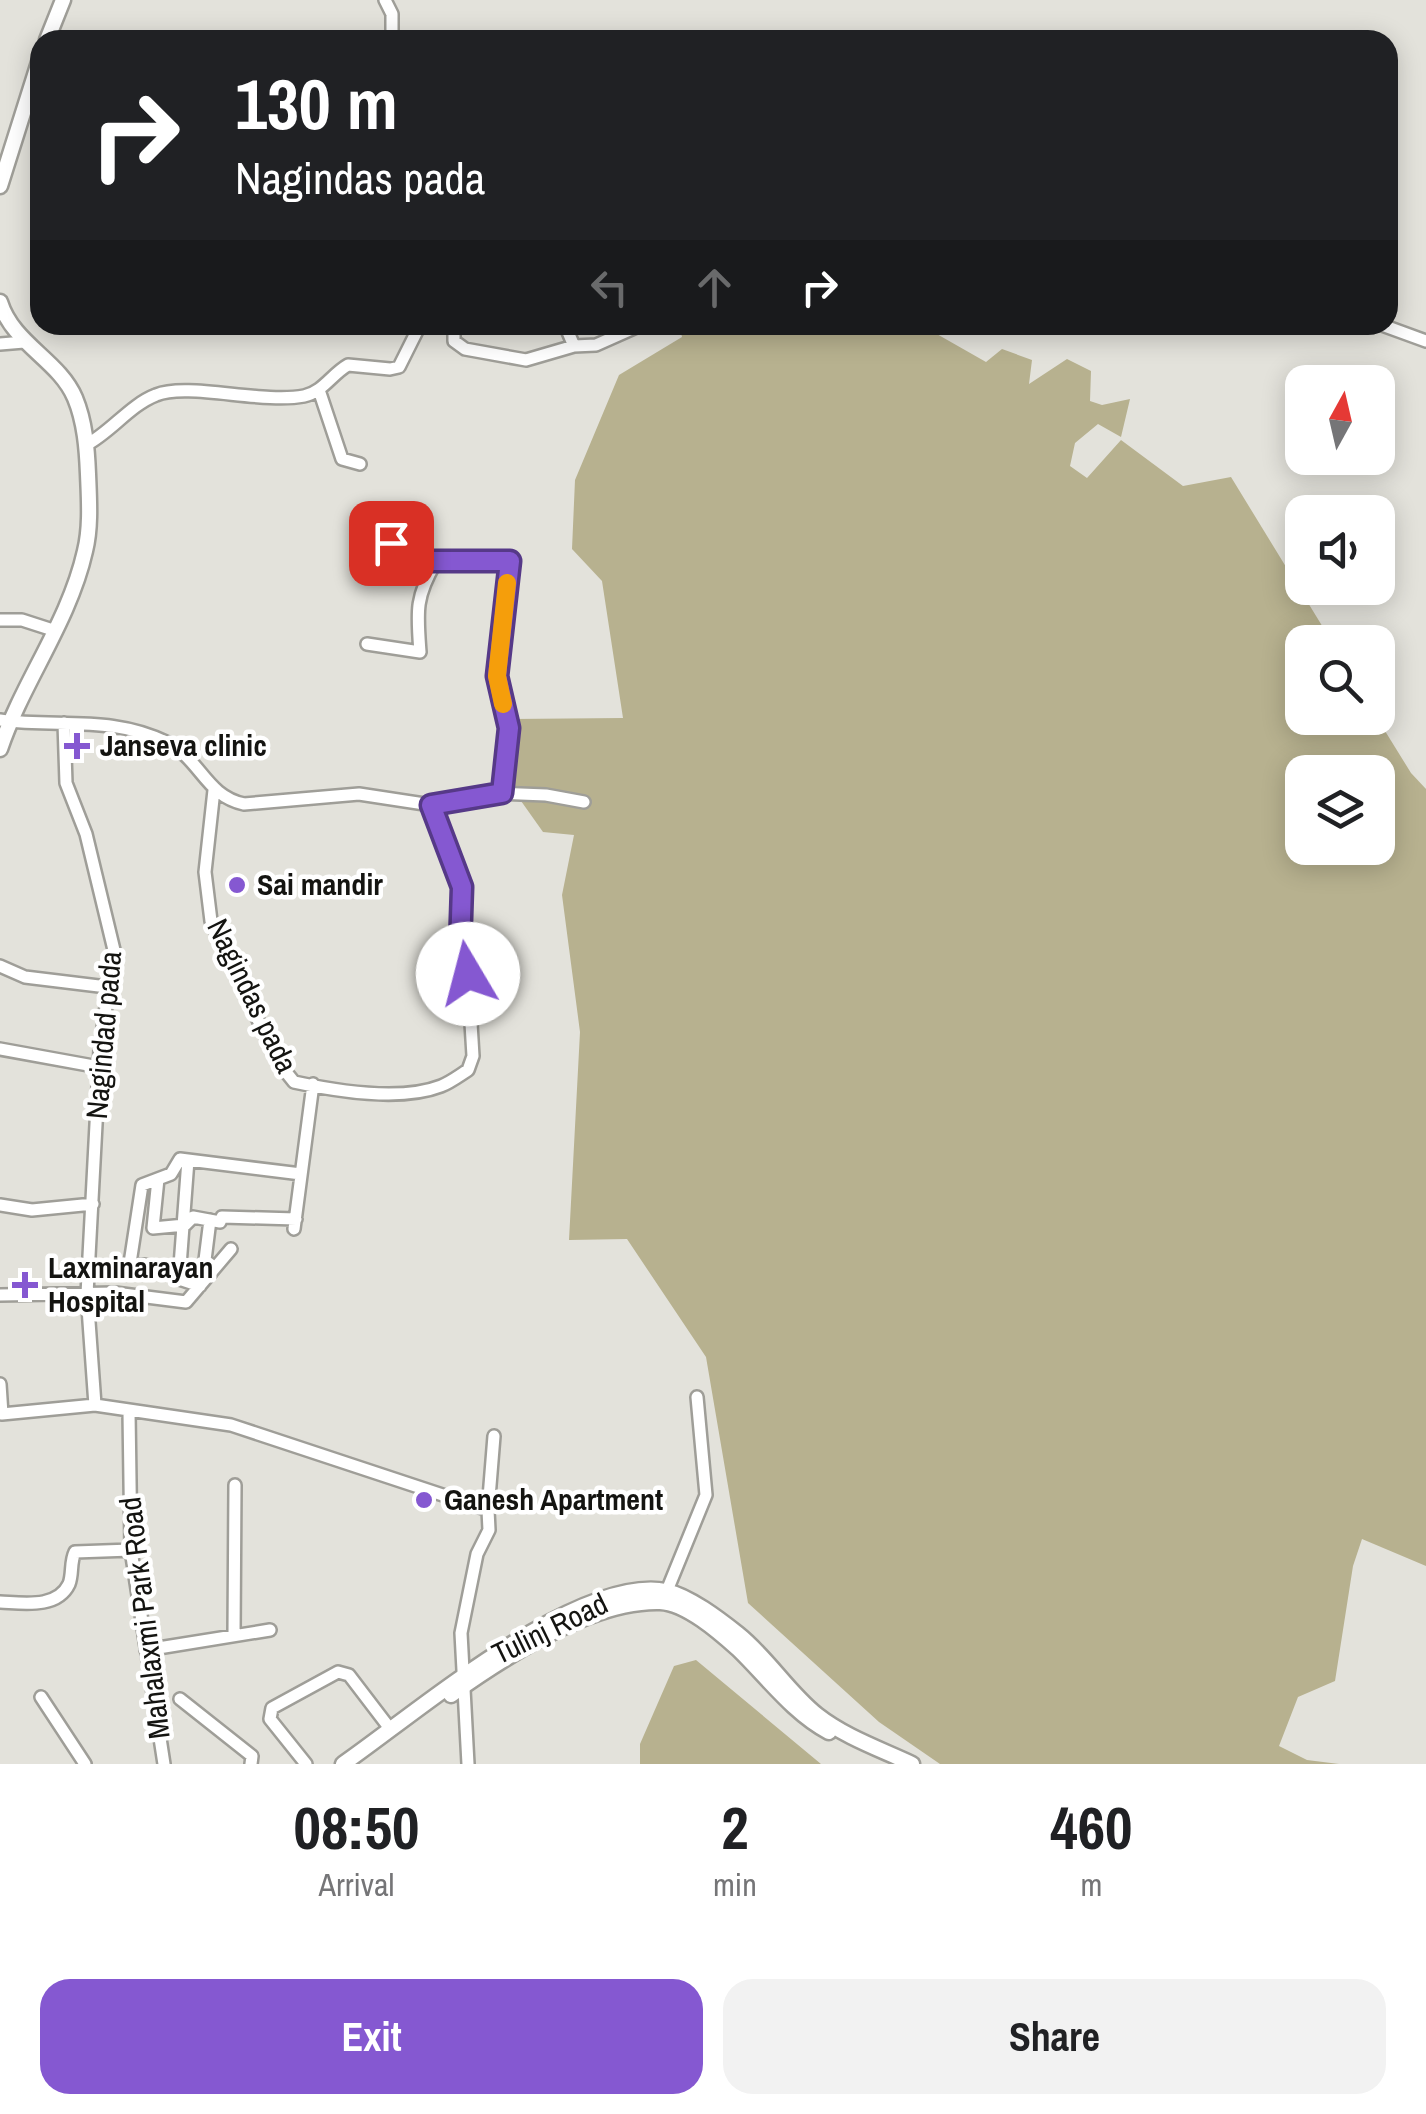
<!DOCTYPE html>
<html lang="en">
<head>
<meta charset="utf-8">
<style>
	body { margin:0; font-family:"Archivo Narrow",sans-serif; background:#f2f2f2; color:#202124; height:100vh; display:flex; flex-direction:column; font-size:38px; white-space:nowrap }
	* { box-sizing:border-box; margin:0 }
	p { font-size:32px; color:#757577 }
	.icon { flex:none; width:55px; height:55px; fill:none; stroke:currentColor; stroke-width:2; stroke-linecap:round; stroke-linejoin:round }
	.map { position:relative; height:1764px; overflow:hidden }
	.details { display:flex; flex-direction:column; background:#fff; flex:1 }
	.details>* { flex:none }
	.hud { position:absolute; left:30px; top:30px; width:1368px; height:305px; border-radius:30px; box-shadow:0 5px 25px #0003; background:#202124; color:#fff; overflow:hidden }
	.needle { width:65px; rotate:8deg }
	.controls { position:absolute; left:1285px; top:365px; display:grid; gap:20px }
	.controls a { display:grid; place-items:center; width:110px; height:110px; border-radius:20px; background:#fff; box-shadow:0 5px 25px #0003; font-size:50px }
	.pin { position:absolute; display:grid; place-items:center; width:85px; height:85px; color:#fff; margin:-42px; border-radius:20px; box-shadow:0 5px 15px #0006 }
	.me { position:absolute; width:110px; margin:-55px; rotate:352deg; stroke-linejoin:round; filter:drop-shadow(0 0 8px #0008) }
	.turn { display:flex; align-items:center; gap:35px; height:210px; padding:0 40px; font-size:45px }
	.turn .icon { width:130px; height:130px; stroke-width:2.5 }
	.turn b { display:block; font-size:70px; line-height:85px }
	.lanes { display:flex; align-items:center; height:95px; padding:0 40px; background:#0003; justify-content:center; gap:50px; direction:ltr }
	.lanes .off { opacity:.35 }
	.eta { display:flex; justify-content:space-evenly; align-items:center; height:170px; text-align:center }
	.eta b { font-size:60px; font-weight:700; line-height:70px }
	.cta { display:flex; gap:20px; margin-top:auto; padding:20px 40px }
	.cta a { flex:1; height:115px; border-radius:30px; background:#8558d1; color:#fff; font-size:40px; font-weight:700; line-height:115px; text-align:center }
	.cta a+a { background:#f2f2f2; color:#202124 }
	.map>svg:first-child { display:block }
	.green { fill:#b7b18f; fill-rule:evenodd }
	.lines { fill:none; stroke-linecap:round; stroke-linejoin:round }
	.minor-casing { stroke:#9f9e98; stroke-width:16 }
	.major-casing { stroke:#9f9e98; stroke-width:19 }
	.minor { stroke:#fff; stroke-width:11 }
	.major { stroke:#fff; stroke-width:14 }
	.route-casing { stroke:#563988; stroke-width:25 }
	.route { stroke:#8558d1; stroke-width:18 }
	.slow { stroke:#f59e0b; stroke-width:18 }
	.poi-dot { fill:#8558d1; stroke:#fff; stroke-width:4 }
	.labels { text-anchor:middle; stroke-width:9; stroke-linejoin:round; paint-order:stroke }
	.poi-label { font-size:30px; font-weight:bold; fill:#141411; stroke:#fff; text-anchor:start }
	.street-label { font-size:30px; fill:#141411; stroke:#fff }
</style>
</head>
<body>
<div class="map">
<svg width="1426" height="1764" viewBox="0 0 1426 1764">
	<rect width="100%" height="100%" fill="#e3e2db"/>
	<path class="green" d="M679 325H921L986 362 1002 349 1032 360 1029 384 1067 359 1091 371 1090 401 1102 405 1130 399 1121 437 1098 424 1075 443 1070 466 1087 478 1121 440 1183 486 1231 477 1332 642H1302V718H1377L1411 773 1426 789V1566L1362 1539 1353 1566 1335 1681 1298 1697 1279 1746 1307 1760 1339 1764H940L879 1722 748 1603 706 1357 627 1239 569 1240 580 1032 562 895 574 835 543 832 509 784 512 719 623 718 602 581 572 549 575 480 619 375 682 337ZM1302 772H1378V848H1302Z
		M696 1660 821 1764H640V1744L674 1666Z"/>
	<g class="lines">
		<g class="minor-casing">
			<path id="minor" d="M385 0 392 14V40
				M454 325V341L465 349 526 360 574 346 596 345 641 325
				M565 325 574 346
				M1382 325 1426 341
				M0 344 24 342
				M319 390 342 459 360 464
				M86 445C111 432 130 405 156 395 187 382 262 404 304 396 323 392 332 374 348 365L390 369 399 367 420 325
				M391 543 407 561 436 562
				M0 620H22L56 631
				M367 644 420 652C417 612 415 597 436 562L510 561 497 675 509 728 502 793
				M0 720C59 728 112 715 168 743 201 760 206 796 244 804L359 794 431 805 497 793 546 795 584 802
				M64 723 66 783 86 834 114 950 100 1049 87 1294 95 1405 231 1425 488 1510 489 1530 477 1554 461 1633 468 1764
				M214 790 205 872 211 921 278 1062 294 1082C336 1091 400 1102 441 1086 451 1082 460 1075 468 1070L473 1056 468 974 460 948 462 887 431 805
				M0 966 25 977 107 987
				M0 1049 99 1067
				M188 1160 179 1279 200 1286
				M158 1179 153 1228 185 1225 193 1217 220 1222 222 1217 296 1219
				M0 1205 32 1210 93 1204
				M210 1220 204 1268 211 1273
				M294 1229 313 1084
				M190 1272 130 1263 142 1185 171 1174 180 1159 301 1174
				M0 1295 115 1293 186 1302 231 1249
				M0 1384 2 1414 95 1405
				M129 1412 131 1550 164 1764
				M488 1510 494 1436
				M664 1598 706 1495 697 1397
				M0 1602C23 1603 57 1609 69 1584 73 1574 70 1562 75 1552L131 1550
				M234 1635 235 1485
				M146 1650 270 1630
				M41 1697 85 1764
				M180 1699 252 1756 251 1764
				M306 1764 270 1719 272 1708 338 1672 349 1675 391 1730"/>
		</g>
		<g class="major-casing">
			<path id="major" d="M47 40 63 0
				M0 186 40 59
				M0 302C13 344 59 360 75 398 85 422 87 449 88 474 89 499 91 527 85 551 69 622 23 681 0 749
				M451 1695C504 1657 593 1600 660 1602 686 1603 719 1632 738 1649 767 1677 793 1713 829 1732
				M343 1764C414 1715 578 1574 666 1591 689 1596 719 1619 738 1634 768 1658 788 1692 817 1715 845 1737 880 1749 912 1764"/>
		</g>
		<use href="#minor" class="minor"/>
		<use href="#major" class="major"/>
	</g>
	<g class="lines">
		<g class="route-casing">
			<path id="route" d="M391 543 407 561H510L497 676 509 728 502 793 431 805 462 887 460 948 468 974"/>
		</g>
		<use href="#route" class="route"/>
		<path class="slow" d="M503 704 497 676 507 583"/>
	</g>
	<g class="poi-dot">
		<path d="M72 731h10v10h10v10h-10v10h-10v-10h-10v-10h10z"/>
		<circle cx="237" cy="885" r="10"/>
		<path d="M20 1270h10v10h10v10h-10v10h-10v-10h-10v-10h10z"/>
		<circle cx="424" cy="1500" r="10"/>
	</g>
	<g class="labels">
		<g class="poi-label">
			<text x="100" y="756">Janseva clinic</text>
			<text x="257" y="895">Sai mandir</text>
			<text x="48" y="1278">Laxminarayan<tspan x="48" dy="34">Hospital</tspan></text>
			<text x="444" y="1510">Ganesh Apartment</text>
		</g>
		<g class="street-label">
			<text transform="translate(252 996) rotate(64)" y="10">Nagindas pada</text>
			<text transform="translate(104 1035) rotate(-85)" y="10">Nagindad pada</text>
			<text transform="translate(145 1618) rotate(-97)" y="10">Mahalaxmi Park Road</text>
			<text transform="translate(550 1629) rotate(-26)" y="10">Tulinj Road</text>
		</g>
	</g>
</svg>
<div class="controls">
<a><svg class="needle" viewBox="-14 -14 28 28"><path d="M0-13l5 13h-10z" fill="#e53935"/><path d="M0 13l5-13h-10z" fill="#757577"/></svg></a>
<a><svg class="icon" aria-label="sound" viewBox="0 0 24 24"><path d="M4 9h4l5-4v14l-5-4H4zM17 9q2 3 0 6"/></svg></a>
<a><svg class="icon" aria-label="search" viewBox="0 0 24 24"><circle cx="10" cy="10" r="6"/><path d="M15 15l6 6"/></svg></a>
<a><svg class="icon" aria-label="layers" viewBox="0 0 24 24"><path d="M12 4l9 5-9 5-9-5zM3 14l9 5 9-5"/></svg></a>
</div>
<div class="pin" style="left:391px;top:543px;background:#d93025"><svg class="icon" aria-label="arrive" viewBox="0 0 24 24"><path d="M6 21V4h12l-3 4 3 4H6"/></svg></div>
<svg class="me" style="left:468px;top:974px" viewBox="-20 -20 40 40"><circle r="19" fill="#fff"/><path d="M0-13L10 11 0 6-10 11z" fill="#8558d1"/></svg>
<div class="hud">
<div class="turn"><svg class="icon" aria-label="right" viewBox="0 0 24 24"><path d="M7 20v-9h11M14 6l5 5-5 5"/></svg><div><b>130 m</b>Nagindas pada</div></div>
<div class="lanes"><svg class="icon off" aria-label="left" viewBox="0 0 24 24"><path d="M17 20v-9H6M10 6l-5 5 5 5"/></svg><svg class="icon off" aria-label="ahead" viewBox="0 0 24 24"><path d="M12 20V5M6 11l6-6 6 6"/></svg><svg class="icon" aria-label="right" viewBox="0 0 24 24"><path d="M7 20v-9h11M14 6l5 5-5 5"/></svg></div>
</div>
</div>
<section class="details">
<div class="eta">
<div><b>08:50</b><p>Arrival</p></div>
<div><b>2</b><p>min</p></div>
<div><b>460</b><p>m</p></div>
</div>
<div class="cta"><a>Exit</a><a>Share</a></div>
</section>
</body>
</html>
